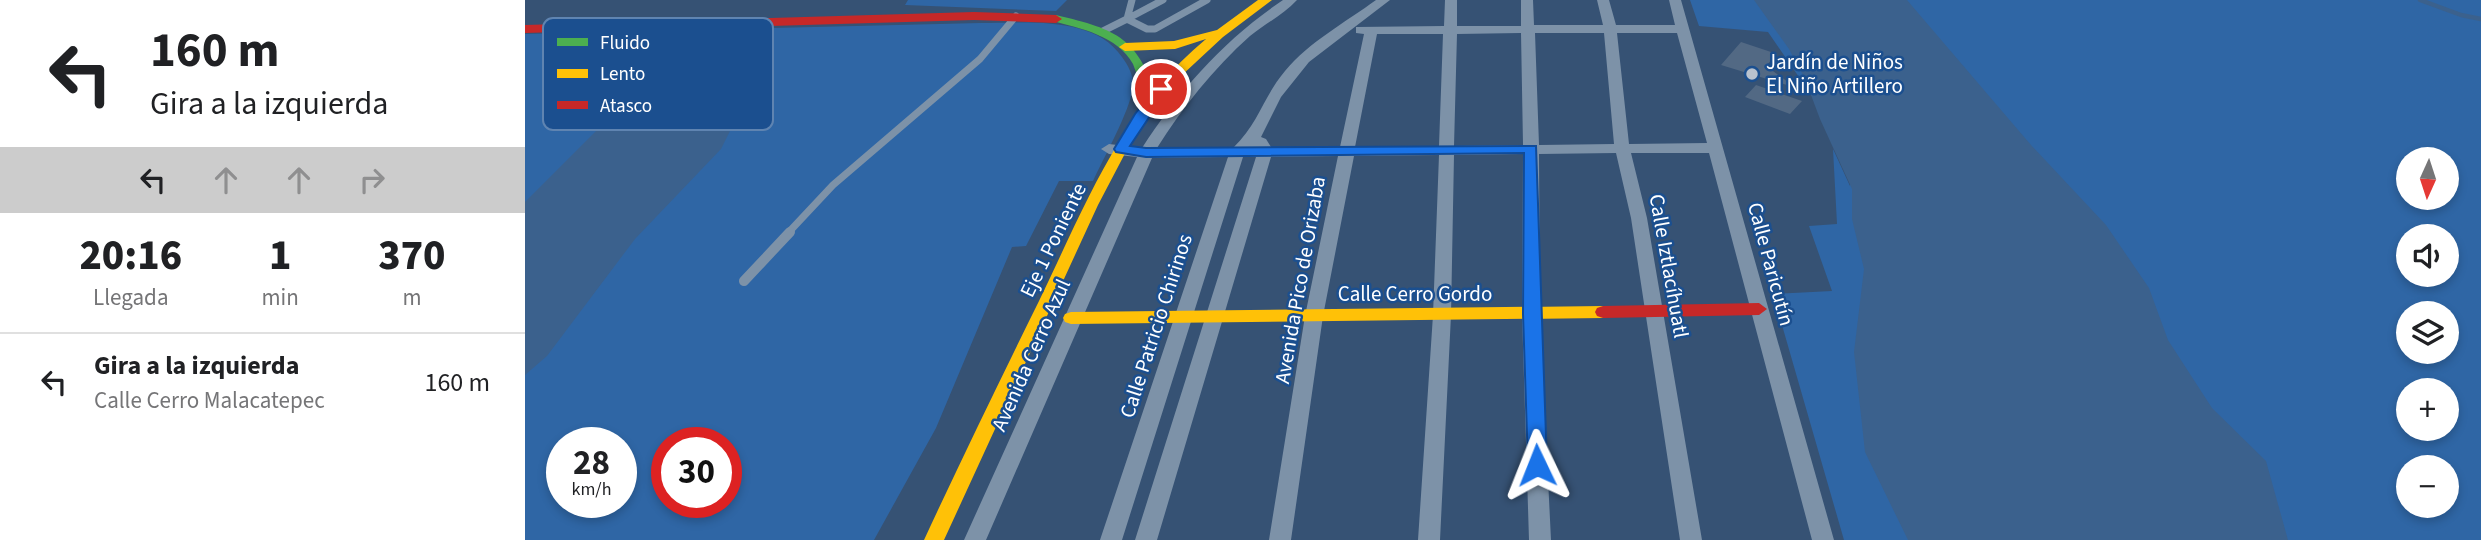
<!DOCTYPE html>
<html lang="es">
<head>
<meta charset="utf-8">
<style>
	body { margin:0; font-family:"Source Sans 3",sans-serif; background:#f2f2f2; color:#202124; height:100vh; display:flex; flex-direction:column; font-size:26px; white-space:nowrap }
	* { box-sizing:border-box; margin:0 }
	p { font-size:23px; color:#757577 }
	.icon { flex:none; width:38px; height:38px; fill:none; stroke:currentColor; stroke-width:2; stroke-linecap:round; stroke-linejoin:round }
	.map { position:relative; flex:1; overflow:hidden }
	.drawer { display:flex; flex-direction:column; background:#fff; width:525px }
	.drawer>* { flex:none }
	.hud { background:#fff; color:#202124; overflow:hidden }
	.needle { width:46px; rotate:183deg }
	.tools { position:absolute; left:1871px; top:147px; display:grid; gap:14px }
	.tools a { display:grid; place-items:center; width:63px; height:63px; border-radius:50%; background:#fff; box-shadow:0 4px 10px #0003; font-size:35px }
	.speed { position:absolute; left:21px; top:427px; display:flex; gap:14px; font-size:35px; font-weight:700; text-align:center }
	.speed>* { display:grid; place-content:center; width:91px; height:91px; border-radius:50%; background:#fff; box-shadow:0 4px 10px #0003; line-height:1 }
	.speed small { font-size:18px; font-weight:400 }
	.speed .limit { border:10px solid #d22; background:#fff; color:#111 }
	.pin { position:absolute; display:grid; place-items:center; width:60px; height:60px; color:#fff; margin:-30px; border:4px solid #fff; border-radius:50%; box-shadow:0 2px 7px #0007 }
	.me { position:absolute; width:77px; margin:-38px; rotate:358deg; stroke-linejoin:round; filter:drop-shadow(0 0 5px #0008) }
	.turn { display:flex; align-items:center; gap:24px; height:147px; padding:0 35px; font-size:32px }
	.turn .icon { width:91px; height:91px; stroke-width:2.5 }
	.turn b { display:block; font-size:49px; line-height:60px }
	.lanes { display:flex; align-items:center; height:66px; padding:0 35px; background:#0003; justify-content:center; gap:35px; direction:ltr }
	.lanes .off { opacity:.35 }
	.eta { display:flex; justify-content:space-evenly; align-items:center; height:119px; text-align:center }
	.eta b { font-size:42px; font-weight:800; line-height:49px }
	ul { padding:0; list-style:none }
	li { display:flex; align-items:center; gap:21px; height:98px; padding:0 35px; border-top:2px solid #e0e0e0 }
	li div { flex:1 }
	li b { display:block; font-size:26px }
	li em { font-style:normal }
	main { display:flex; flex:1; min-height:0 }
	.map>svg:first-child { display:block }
	.green { fill:#2f66a5; fill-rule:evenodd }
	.water { fill:#3b618d }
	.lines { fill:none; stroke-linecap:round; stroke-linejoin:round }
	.stream { stroke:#3b618d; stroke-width:4.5 }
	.building { fill:#526984 }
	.lane-far1 { stroke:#7d92a8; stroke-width:7 }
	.lane { stroke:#7d92a8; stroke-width:10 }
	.street { fill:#7d92a8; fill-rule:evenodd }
	.fast { fill:#4caf50; fill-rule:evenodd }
	.slow { fill:#ffc107; fill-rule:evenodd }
	.jam { fill:#c62828; fill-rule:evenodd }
	.route { fill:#1a73e8; stroke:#114b97; stroke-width:2 }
	.poi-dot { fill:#b9c2ce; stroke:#1b4f8f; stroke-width:2.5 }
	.labels { text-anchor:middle; stroke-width:5; stroke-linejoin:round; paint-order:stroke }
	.poi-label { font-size:21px; fill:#fff; stroke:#1b4f8f; text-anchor:start }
	.street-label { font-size:21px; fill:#fff; stroke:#1b4f8f }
	.key { fill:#1b4f8f; stroke:#5f84b1; stroke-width:2 }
	.key-label { font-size:19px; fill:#fff }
</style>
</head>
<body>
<main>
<section class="drawer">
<div class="hud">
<div class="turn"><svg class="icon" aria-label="left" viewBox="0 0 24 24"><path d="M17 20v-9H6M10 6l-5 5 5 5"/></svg><div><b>160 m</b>Gira a la izquierda</div></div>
<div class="lanes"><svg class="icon" aria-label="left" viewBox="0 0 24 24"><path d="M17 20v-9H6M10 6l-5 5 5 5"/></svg><svg class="icon off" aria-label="ahead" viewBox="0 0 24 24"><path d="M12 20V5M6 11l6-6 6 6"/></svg><svg class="icon off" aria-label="ahead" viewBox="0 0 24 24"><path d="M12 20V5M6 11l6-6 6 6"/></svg><svg class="icon off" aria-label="right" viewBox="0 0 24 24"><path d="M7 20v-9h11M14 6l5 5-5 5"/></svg></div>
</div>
<div class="eta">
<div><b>20:16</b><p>Llegada</p></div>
<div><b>1</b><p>min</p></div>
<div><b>370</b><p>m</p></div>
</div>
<ul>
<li><svg class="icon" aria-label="left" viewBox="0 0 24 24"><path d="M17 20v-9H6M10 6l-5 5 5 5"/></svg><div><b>Gira a la izquierda</b><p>Calle Cerro Malacatepec</p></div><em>160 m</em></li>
</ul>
</section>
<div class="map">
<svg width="1956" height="540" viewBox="0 0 1956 540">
	<rect width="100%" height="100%" fill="#365274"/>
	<path class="green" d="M383 0H542L531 11 380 5Z
		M1165 0H1956V540H1319L1248 294 1307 291 1284 226 1312 224 1308 149 1325 186 1328 156 1243 32 1174 26ZM1883 159H1922V198H1883ZM1883 236H1922V275H1883ZM1883 313H1922V352H1883ZM1883 390H1922V429H1883ZM1883 467H1922V506H1883Z
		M456 23C500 23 569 15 597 57 603 65 609 76 608 87 605 111 579 157 568 181H534L501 246 487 247 411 428 349 540H0V34ZM37 443H96V502H37ZM142 443H201V502H142Z"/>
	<path class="water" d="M1229 0H1382L1506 145 1581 225 1624 288 1643 340 1687 408 1741 461 1763 540H1383L1340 452 1329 352 1339 269 1327 219V189L1295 119 1280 79 1264 49Z
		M170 85 205 86 220 101 196 149 110 239 22 356 0 375V202L76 126 118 97Z"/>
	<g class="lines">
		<path class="stream" d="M1895 0 1936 15 1956 19"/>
	</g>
	<path class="building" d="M1216 42 1252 54 1241 66 1263 82 1262 85 1196 65Z
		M1231 85 1277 101 1265 114 1220 97Z"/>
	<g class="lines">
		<path class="lane-far1" d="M602 19 622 29H630L682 0
			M602 19 638 0
			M576 32 602 19 607 0
			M263 233 308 185 455 59 491 16"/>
		<path class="lane" d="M219 281 265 232"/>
		<path class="street" d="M758 0H772C759 14 740 24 725 36 688 69 658 107 632 148H708C734 123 738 97 760 71 784 42 821 22 851 0H865L784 62 756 97 736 137 741 139 746 147H815L839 34 831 33V27L919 26 920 0H932V26H996V0H1008L1009 25H1078L1072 0H1084L1091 25H1150L1144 0H1156L1309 540H1287L1184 153H1106L1122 218 1177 540H1155L1106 218 1091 153 1014 154 1015 314 1026 540H1004L997 314 998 154 929 155 926 315 915 540H893L908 315 914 155 829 156 798 316 766 540H744L780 316 813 156 746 157 632 540H610L731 157H718L597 540H575L703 157 627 158 461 540H439L612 157 584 154 576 149 584 144 617 148C655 89 700 39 758 0ZM996 33 998 145 929 146 932 34ZM1010 33H1079L1089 144 1014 145ZM1092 33H1152L1182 143 1104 144ZM852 34H918L914 146 830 147Z"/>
		<path class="fast" d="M531 15C594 30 613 38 633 101L631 104H621L619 101C616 89 613 76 608 64 593 36 555 28 527 21L525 19Z"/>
		<path class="slow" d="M733 0H747L698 37 656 76 631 105 606 142 573 205 419 540H399C436 460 475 380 514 301 560 206 597 108 681 39L650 49 600 51 594 47 600 43 649 41 692 30Z
			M1078 306 1084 308 1086 312 1084 316 1078 318 546 324 540 322 538 318 540 314 546 312Z"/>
		<path class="jam" d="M449 12 531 15 537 19 531 23 449 20 0 33V25Z
			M1234 303 1242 309 1234 315 1078 318 1072 316 1070 312 1072 308 1078 306Z"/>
	</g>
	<path class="route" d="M636 85 643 89 605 146 621 148 1011 146 1022 465 1019 470 1012 472 1005 470 1003 465 998 314 999 153 621 157 591 152 589 149 610 114 632 86Z"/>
	<circle class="poi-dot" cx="1227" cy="74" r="7"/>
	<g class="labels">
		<g class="poi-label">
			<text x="1241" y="69">Jardín de Niños<tspan x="1241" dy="24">El Niño Artillero</tspan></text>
		</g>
		<g class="street-label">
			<text transform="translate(528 240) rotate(-64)" y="7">Eje 1 Poniente</text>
			<text transform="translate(1246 264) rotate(75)" y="7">Calle Paricutín</text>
			<text transform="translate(1144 266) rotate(80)" y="7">Calle Iztlacíhuatl</text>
			<text transform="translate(775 280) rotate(-80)" y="7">Avenida Pico de Orizaba</text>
			<text x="890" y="301">Calle Cerro Gordo</text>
			<text transform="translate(631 326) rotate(-72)" y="7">Calle Patricio Chirinos</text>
			<text transform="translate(506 355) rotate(-66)" y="7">Avenida Cerro Azul</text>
		</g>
	</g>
	<rect x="18" y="18" width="230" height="112" rx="10" class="key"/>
	<rect x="32" y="38" width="31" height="8" fill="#4caf50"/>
	<rect x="32" y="69" width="31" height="9" fill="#ffc107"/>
	<rect x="32" y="101" width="31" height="8" fill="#c62828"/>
	<g class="key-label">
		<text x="75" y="49">Fluido</text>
		<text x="75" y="80">Lento</text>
		<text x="75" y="112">Atasco</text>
	</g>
</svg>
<div class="tools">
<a><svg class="needle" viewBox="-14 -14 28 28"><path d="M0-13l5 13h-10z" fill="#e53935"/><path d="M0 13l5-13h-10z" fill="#757577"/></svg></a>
<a><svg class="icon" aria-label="sound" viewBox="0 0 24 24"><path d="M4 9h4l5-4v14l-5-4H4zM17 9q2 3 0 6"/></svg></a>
<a><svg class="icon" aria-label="layers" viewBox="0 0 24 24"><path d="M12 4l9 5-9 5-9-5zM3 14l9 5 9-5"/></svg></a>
<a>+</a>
<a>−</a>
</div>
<div class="speed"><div>28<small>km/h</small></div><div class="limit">30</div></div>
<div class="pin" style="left:636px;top:89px;background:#d93025"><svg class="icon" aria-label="arrive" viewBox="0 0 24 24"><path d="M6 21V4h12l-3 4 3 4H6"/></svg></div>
<svg class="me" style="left:1012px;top:465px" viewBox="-20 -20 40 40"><path d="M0-17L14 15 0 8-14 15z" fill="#1a73e8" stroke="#fff" stroke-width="4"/></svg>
</div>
</main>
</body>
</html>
